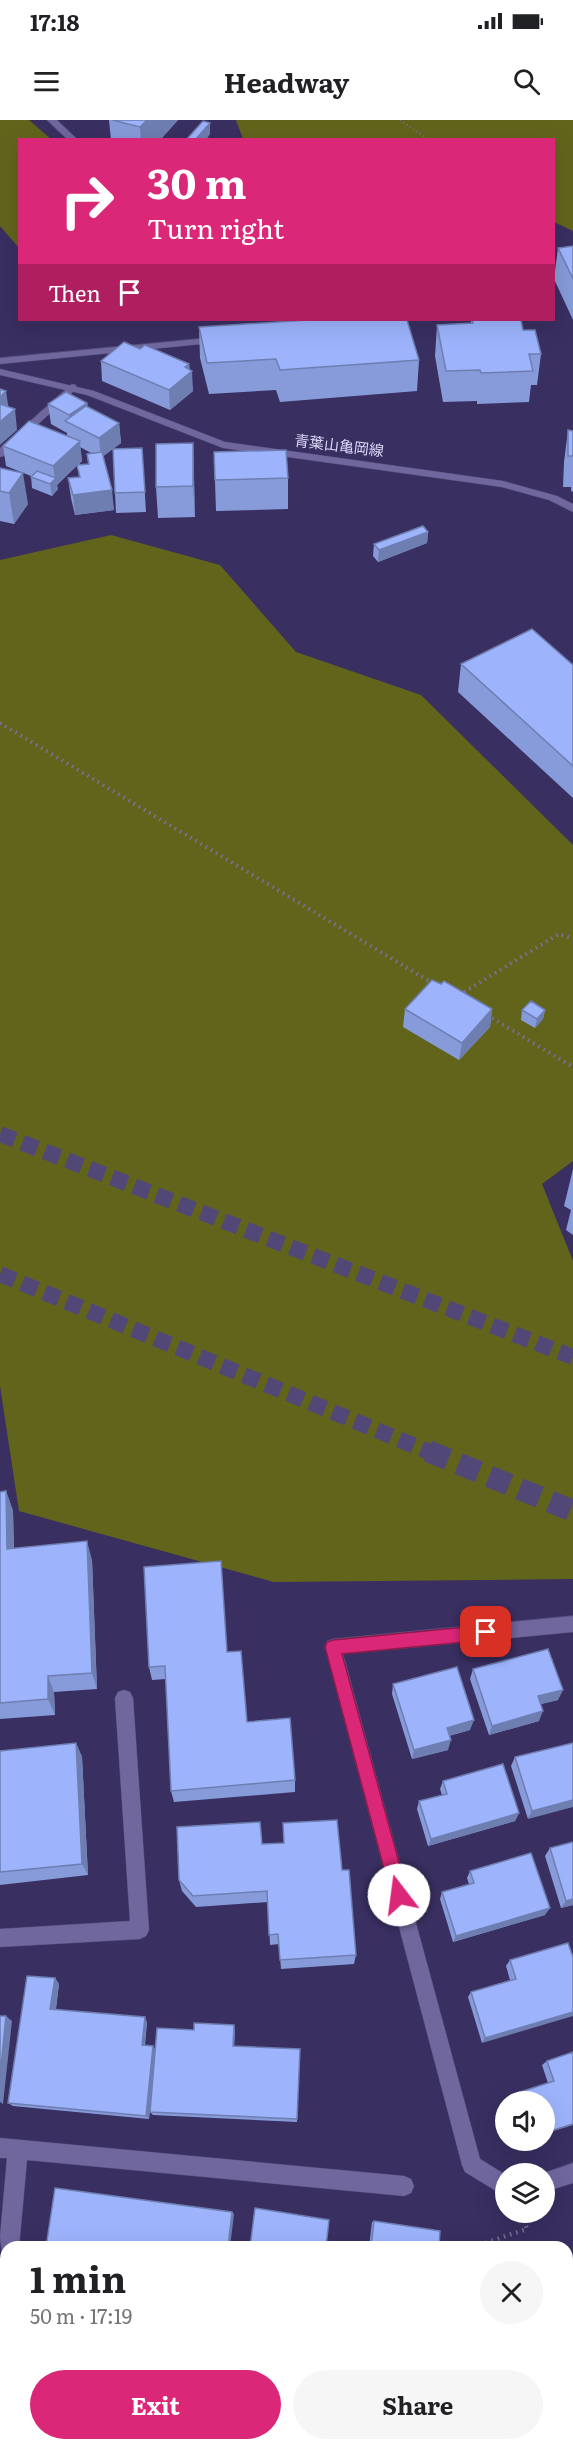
<!DOCTYPE html>
<html lang="en">
<head>
<meta charset="utf-8">
<style>
	body { margin:0; font-family:Literata,"Noto Sans JP",serif; background:#f6f6f6; color:#202124; height:100vh; display:flex; flex-direction:column; font-size:22px; white-space:nowrap }
	* { box-sizing:border-box; margin:0 }
	p { font-size:20px; color:#757577 }
	.icon { flex:none; width:33px; height:33px; fill:none; stroke:currentColor; stroke-width:2; stroke-linecap:round; stroke-linejoin:round }
	.map { position:relative; flex:1; overflow:hidden }
	.side { position:absolute; left:0px; top:2121px; width:573px; height:210px; display:flex; flex-direction:column; background:#fff; border-radius:18px 18px 0 0; box-shadow:0 6px 24px #0002 }
	.side>* { flex:none }
	.hud { position:absolute; left:18px; top:18px; width:537px; height:183px; border-radius:0px; box-shadow:0 6px 24px #0002; background:#db2777; color:#fff; overflow:hidden }
	.fabs { position:absolute; left:495px; top:1971px; display:grid; gap:12px }
	.fabs a { display:grid; place-items:center; width:60px; height:60px; border-radius:50%; background:#fff; box-shadow:0 6px 24px #0002; font-size:30px }
	.pin { position:absolute; display:grid; place-items:center; width:51px; height:51px; color:#fff; margin:-26px; border-radius:12px; box-shadow:0 3px 9px #0006 }
	.me { position:absolute; width:66px; margin:-33px; rotate:345deg; stroke-linejoin:round; filter:drop-shadow(0 0 4px #0008) }
	.turn { display:flex; align-items:center; gap:21px; height:126px; padding:0 30px; font-size:27px }
	.turn .icon { width:78px; height:78px; stroke-width:2.5 }
	.turn b { display:block; font-size:42px; line-height:51px }
	.then { display:flex; align-items:center; height:57px; padding:0 30px; background:#0003; gap:12px; font-size:22px }
	.round { display:grid; place-items:center; flex:none; width:63px; height:63px; border-radius:32px; background:#f6f6f6 }
	.summary { display:flex; align-items:center; justify-content:space-between; height:102px; padding:0 30px }
	h1 { font-size:36px; font-weight:700; line-height:45px }
	.button { display:flex; gap:12px; margin-top:auto; padding:12px 30px }
	.button a { flex:1; height:69px; border-radius:36px; background:#db2777; color:#fff; font-size:24px; font-weight:700; line-height:69px; text-align:center }
	.button a+a { background:#f6f6f6; color:#202124 }
	.status { display:flex; justify-content:space-between; align-items:center; height:42px; padding:0 30px; background:#fff; direction:ltr }
	.status svg { height:16px; fill:currentColor }
	header { display:flex; justify-content:space-between; align-items:center; height:78px; padding:0 30px; background:#fff; font-size:27px; font-weight:700 }
	.map>svg:first-child { display:block }
	.green { fill:#63641c }
	.lines { fill:none; stroke-linecap:round; stroke-linejoin:round }
	.motorway-tunnel-far1 { stroke:#514877; stroke-width:16; stroke-dasharray:16 8; stroke-linecap:butt }
	.motorway-tunnel { stroke:#514877; stroke-width:22; stroke-dasharray:22 11; stroke-linecap:butt }
	.service-casing { stroke:#544b76; stroke-width:1 }
	.minor-casing { stroke:#544b76; stroke-width:1 }
	.tertiary-casing { stroke:#544b76; stroke-width:1 }
	.path-far2 { stroke:#79729c; stroke-width:2; stroke-dasharray:1 3; stroke-linecap:butt }
	.path-far1 { stroke:#79729c; stroke-width:4; stroke-dasharray:1.5 4.5; stroke-linecap:butt }
	.path { stroke:#79729c; stroke-width:4.5; stroke-dasharray:1.5 5; stroke-linecap:butt }
	.service { fill:#6f679e; fill-rule:evenodd }
	.minor { fill:#6f679e; fill-rule:evenodd }
	.tertiary { fill:#6f679e; fill-rule:evenodd }
	.wall { fill:#879bda; fill-rule:evenodd }
	.shaded-wall { fill:#6e7eb1 }
	.building { fill:#9db4fd; stroke:#6e7eb1; stroke-width:1.5 }
	.route { fill:#db2777; stroke:#8e194d; stroke-width:1.5 }
	.labels { text-anchor:middle; stroke-width:6; stroke-linejoin:round; paint-order:stroke }
	.far-street-label { font-size:15px; fill:#d8d5f4; stroke:#392f61 }
</style>
</head>
<body>
<div class="status"><b>17:18</b><svg viewBox="0 0 49 12"><path d="M0 12V9h3v3zM5 12V6h3v6zM10 12V3h3v9zM15 12V0h3v12zM26 1h20v11H26zM47 4h2v5h-2z"/></svg></div>
<header><svg class="icon" aria-label="menu" viewBox="0 0 24 24"><path d="M4 6h16M4 12h16M4 18h16"/></svg>Headway<svg class="icon" aria-label="search" viewBox="0 0 24 24"><circle cx="10" cy="10" r="6"/><path d="M15 15l6 6"/></svg></header>
<div class="map">
<svg width="573" height="2331" viewBox="0 0 573 2331">
	<rect width="100%" height="100%" fill="#392f61"/>
	<path class="green" d="M0 0H29L51 19 20 20 19 128 0 106Z
		M236 0H573V111L554 102V20L243 19Z
		M111 415 220 445 296 532 421 575 573 725V1041L542 1064 573 1141V1459L274 1462 19 1391 0 1266V440Z"/>
	<g class="lines">
		<path class="motorway-tunnel-far1" d="M0 1014 573 1237
			M0 1154 432 1333"/>
		<path class="motorway-tunnel" d="M428 1331 573 1391"/>
		<g class="service-casing">
			<path id="service" d="M47 0H57L78 20H68Z
				M72 264 76 265V269L4 336 0 337V328Z
				M124 1570 130 1572 133 1578 149 1810 146 1816 140 1819 0 1827V1809L130 1801 115 1578 118 1572Z
				M0 2018 404 2056 411 2059 414 2066 411 2073 404 2076 27 2040 19 2127H6V2136L2 2134 0 2117 7 2038H0Z
				M6 2152V2238L0 2240V2154Z"/>
		</g>
		<g class="minor-casing">
			<path id="minor" d="M218 217 223 220 222 222 0 244V238Z
				M573 1496V1512L343 1534 480 2039 506 2055V2077L465 2052 462 2045 325 1527 327 1521 333 1519Z
				M573 2043V2063L544 2072V2054H541Z
				M0 2268 6 2269V2289L0 2288Z
				M567 2280 573 2282V2317L567 2315Z
				M385 2325H408L410 2331H387Z"/>
		</g>
		<g class="tertiary-casing">
			<path id="tertiary" d="M0 249 94 271 225 322 503 361 557 376 573 384V392L549 380 502 367 223 328 87 275 0 255Z"/>
		</g>
		<path class="path-far2" d="M400 0 429 20"/>
		<path class="path-far1" d="M0 603 434 864
			M459 875 559 814 573 819
			M487 895 573 947"/>
		<path class="path" d="M473 2127 527 2109 521 2093"/>
		<use href="#service" class="service"/>
		<use href="#minor" class="minor"/>
		<use href="#tertiary" class="tertiary"/>
	</g>
	<path class="wall" d="M109 0H178L160 20H111Z
		M573 126V200L554 159 558 128Z
		M471 200 523 210 541 234 537 265H531L529 282 477 284V281L443 282 435 236 437 205 471 203Z
		M199 207 419 240 417 271 280 282 276 270 209 274 200 238Z
		M140 229 189 244 193 271 170 290 102 261 101 241Z
		M87 283 88 287 119 303 121 323 103 336 114 390 75 395 71 378 68 358 79 357 77 345 57 365 58 369 52 376 32 368 31 356 6 346 3 326 67 316V313L51 304 48 284ZM80 327 93 334H87L88 344 78 345 82 341Z
		M568 310 573 311V372L571 371V367H563L564 342Z
		M193 323 195 397 158 398 156 367Z
		M142 328 146 392 116 393 115 373Z
		M214 332 288 358V389L216 391Z
		M0 348 28 384 14 404 0 401Z
		M428 412 427 423 378 442 373 436 374 424Z
		M461 544 573 545V678L458 572Z
		M405 889H492L490 907 459 940 403 907Z
		M522 890H545L543 899 535 908 521 900Z
		M573 1049V1115L566 1110 571 1090 564 1086Z
		M6 1371 13 1391 14 1428 92 1440 97 1569 54 1572 55 1595 0 1599V1372Z
		M228 1532 247 1602 295 1660V1672L174 1682 171 1671 166 1559 152 1560 149 1547Z
		M473 1549 558 1580 541 1584 539 1601 489 1615 470 1559Z
		M393 1564 470 1610 449 1616 448 1630 412 1639 392 1574Z
		M76 1623 82 1637 88 1755 0 1765V1631Z
		M573 1623 528 1699 511 1646 515 1637Z
		M443 1661 519 1693 515 1701 428 1726 417 1689 419 1681 442 1675 440 1669Z
		M283 1703 342 1750 356 1835 354 1844 281 1849 279 1824 270 1825 268 1782 196 1787 182 1771 179 1760 262 1724 284 1723Z
		M573 1722V1785L561 1788 545 1736 550 1728Z
		M470 1751 545 1795 453 1822 440 1779 442 1772 469 1764 467 1758Z
		M568 1823 482 1923 468 1877 471 1872 510 1860 506 1846 510 1840Z
		M55 1858 59 1864 56 1889 147 1902 145 1925 155 1929 194 1910 234 1905 235 1910 234 1926 297 1999V2002L153 1995 150 1992 152 1967 149 1999 13 1986 8 1983Z
		M573 1932 544 1982H514L513 1977 517 1973 548 1963 542 1945 547 1941Z
		M374 2101 439 2127H369L372 2102Z"/>
	<path class="shaded-wall" d="M147 0H178L160 20H141L140 7Z
		M210 3V14L206 20H195Z
		M189 244V253L192 251 193 271 170 290 169 270 185 247Z
		M6 271 9 291 0 299V277Z
		M87 283 89 303H70L69 295Z
		M15 289 17 310 0 325V302Z
		M119 303 121 323 101 338 99 318Z
		M80 321 82 341 57 365 58 369 52 376 50 364 55 359 53 346Z
		M193 323 194 354 195 397 193 366Z
		M23 353 28 384 14 404 9 373Z
		M112 370 114 390 75 395 73 375Z
		M428 412 427 423 378 442 379 430Z
		M492 889 490 907 459 940 462 923Z
		M545 890 543 899 535 908 537 899Z
		M6 1371 13 1391 14 1447 7 1429Z
		M87 1421 92 1440 97 1569 92 1553Z
		M48 1556 54 1572 55 1595 48 1579Z
		M563 1570 558 1580 533 1586 538 1576Z
		M543 1591 539 1601 489 1615 492 1606Z
		M474 1600 470 1610 444 1617 447 1608Z
		M451 1620 448 1630 412 1639 414 1630Z
		M76 1623 82 1637 88 1755 82 1744Z
		M573 1680V1687L528 1699 532 1691Z
		M519 1693 515 1701 428 1726 431 1719Z
		M573 1779V1785L561 1788 566 1781Z
		M550 1788 545 1795 453 1822 456 1816Z
		M55 1858 59 1864 55 1894 50 1889Z
		M573 1892V1896L482 1923 485 1918Z
		M6 1896 12 1901 3 1984 0 1982V1957Z
		M145 1897 147 1902 144 1929 142 1925Z
		M234 1905 235 1910 234 1930 233 1926Z
		M153 1926 156 1930 149 1999 146 1996Z
		M573 2004V2005L544 2014V2013Z
		M232 2092 234 2094 230 2127H228Z"/>
	<path class="building" d="M112 0H147L140 7Z
		M203 1 210 3 195 20H186Z
		M573 126V159L558 128Z
		M309 200H407L419 240 280 250 276 239 207 243 199 207Z
		M472 200H521L523 210H535L541 234H529L533 251 481 253 480 250 446 251 437 205 473 203Z
		M124 222 140 229 145 225 189 244 185 247 192 251 169 270 101 241Z
		M0 269 6 271 0 277Z
		M66 272 87 283 69 295 48 284Z
		M0 284 15 289 0 302Z
		M86 286 119 303 99 318 65 301Z
		M29 301 80 321 53 346 3 326Z
		M568 310 573 311V336H568Z
		M193 323V366L156 367V324Z
		M142 328 145 372 115 373 113 329Z
		M286 330 288 358 215 360 214 332Z
		M102 332 112 370 73 375 68 358 80 357 77 345 89 344 87 334Z
		M0 348 23 353 9 373 0 371Z
		M37 351 56 358 50 364 31 357Z
		M423 406 428 412 379 430 374 424Z
		M532 509 573 545V646L461 544Z
		M432 860 441 864 444 861 492 889 462 923 405 889Z
		M531 881 545 890 537 899 522 890Z
		M6 1371 7 1429 87 1421 92 1553 48 1556V1579L0 1583V1372Z
		M221 1441 227 1532 241 1531 247 1602 290 1598 295 1660 171 1671 165 1546 149 1547 144 1447Z
		M548 1529 563 1570 538 1576 543 1591 492 1606 473 1549Z
		M457 1547 474 1600 447 1608 451 1620 414 1630 393 1564Z
		M76 1623 82 1744 0 1752V1631Z
		M573 1623V1680L532 1691 515 1637Z
		M503 1644 519 1693 431 1719 419 1681 447 1674 443 1661Z
		M337 1700 342 1750H349L356 1835 280 1840 278 1814 269 1815 267 1771 193 1776 179 1760 177 1707 260 1702 262 1724 284 1723 283 1703Z
		M573 1722V1779L566 1781 550 1728Z
		M531 1733 550 1788 456 1816 442 1772 474 1763 470 1751Z
		M568 1823 573 1837V1892L485 1918 471 1872 516 1859 510 1840Z
		M27 1856 55 1858 50 1889 145 1897 142 1925 153 1926 146 1996 8 1983Z
		M0 1896H6L0 1957Z
		M194 1903 234 1905 233 1926 300 1929 297 1999 150 1992 157 1908 194 1910Z
		M573 1932V2004L544 2013V1982H520L517 1973 554 1961 547 1941Z
		M55 2068 232 2092 228 2127H46Z
		M255 2088 329 2100 326 2127H250Z
		M374 2101 440 2111 439 2127H371Z"/>
	<path class="route" d="M486 1505 491 1507 493 1512 491 1518 486 1520 342 1534 408 1775 405 1780 399 1783 394 1780 391 1775 325 1527 327 1522 333 1520Z"/>
	<g class="labels">
		<g class="far-street-label">
			<text transform="translate(339 326) rotate(7)" y="5">青葉山亀岡線</text>
		</g>
	</g>
</svg>
<div class="fabs">
<a><svg class="icon" aria-label="sound" viewBox="0 0 24 24"><path d="M4 9h4l5-4v14l-5-4H4zM17 9q2 3 0 6"/></svg></a>
<a><svg class="icon" aria-label="layers" viewBox="0 0 24 24"><path d="M12 4l9 5-9 5-9-5zM3 14l9 5 9-5"/></svg></a>
</div>
<div class="pin" style="left:486px;top:1512px;background:#d93025"><svg class="icon" aria-label="arrive" viewBox="0 0 24 24"><path d="M6 21V4h12l-3 4 3 4H6"/></svg></div>
<svg class="me" style="left:399px;top:1775px" viewBox="-20 -20 40 40"><circle r="19" fill="#fff"/><path d="M0-13L10 11 0 6-10 11z" fill="#db2777"/></svg>
<div class="hud">
<div class="turn"><svg class="icon" aria-label="right" viewBox="0 0 24 24"><path d="M7 20v-9h11M14 6l5 5-5 5"/></svg><div><b>30 m</b>Turn right</div></div>
<div class="then">Then<svg class="icon" aria-label="arrive" viewBox="0 0 24 24"><path d="M6 21V4h12l-3 4 3 4H6"/></svg></div>
</div>
<section class="side">
<div class="summary"><div><h1>1 min</h1><p>50 m · 17:19</p></div><a class="round"><svg class="icon" aria-label="close" viewBox="0 0 24 24"><path d="M6 6l12 12M18 6L6 18"/></svg></a></div>
<div class="button"><a>Exit</a><a>Share</a></div>
</section>
</div>
</body>
</html>
